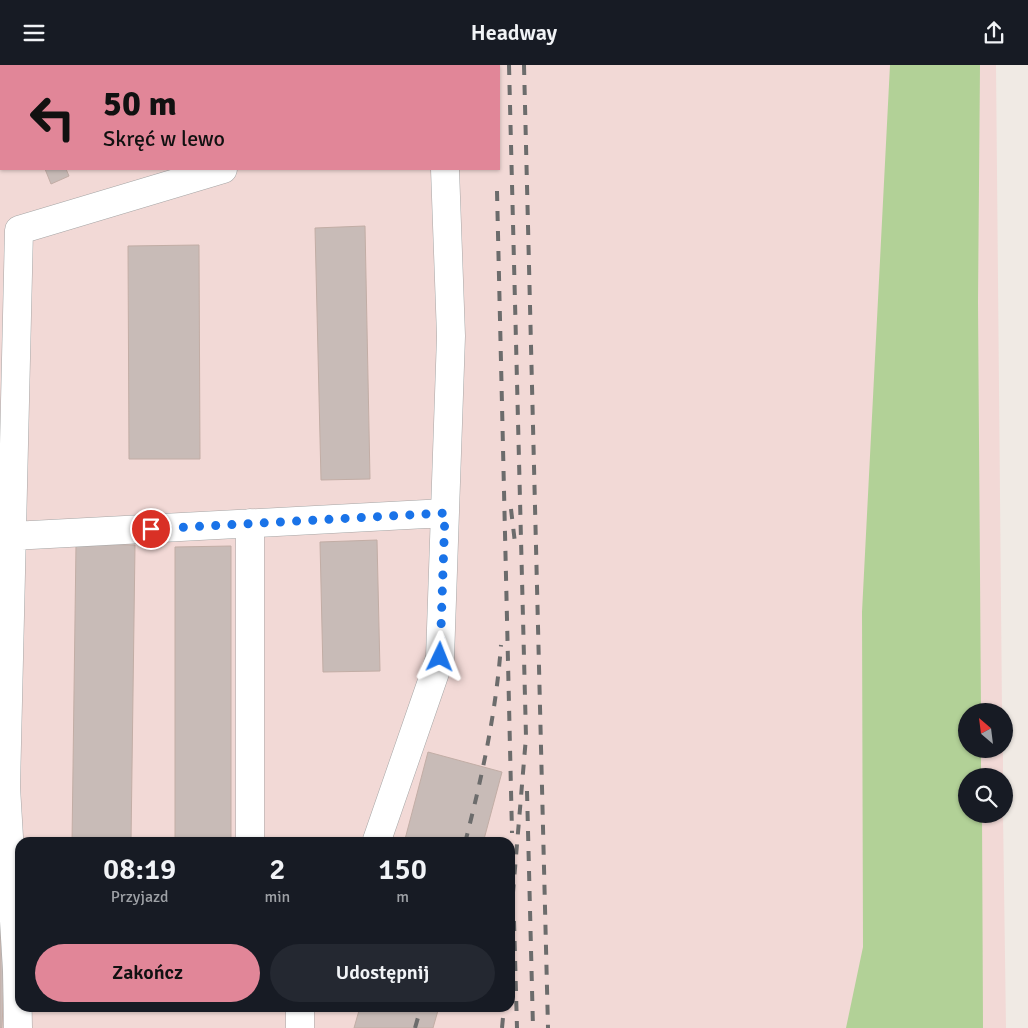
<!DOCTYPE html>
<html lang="pl">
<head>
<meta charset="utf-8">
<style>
	body { margin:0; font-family:Signika,sans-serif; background:#242831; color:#f1f3f6; height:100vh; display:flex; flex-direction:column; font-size:19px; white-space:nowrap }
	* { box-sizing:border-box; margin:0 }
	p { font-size:16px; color:#9ea1a6 }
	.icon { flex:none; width:28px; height:28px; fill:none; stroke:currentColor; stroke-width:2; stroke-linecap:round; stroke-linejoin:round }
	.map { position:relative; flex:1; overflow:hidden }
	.details { position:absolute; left:15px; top:772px; width:500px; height:175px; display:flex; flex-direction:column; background:#171b24; border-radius:15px; box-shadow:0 1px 4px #0004 }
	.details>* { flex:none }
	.banner { position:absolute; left:0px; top:0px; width:500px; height:105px; box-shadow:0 1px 4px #0004; background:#e18698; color:#111; overflow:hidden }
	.needle { width:32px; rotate:332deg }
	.fabs { position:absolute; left:958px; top:638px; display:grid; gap:10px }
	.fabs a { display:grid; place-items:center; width:55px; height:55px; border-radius:50%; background:#171b24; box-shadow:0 1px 4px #0004; font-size:25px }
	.pin { position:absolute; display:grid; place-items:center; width:42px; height:42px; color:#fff; margin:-21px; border:2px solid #fff; border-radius:50%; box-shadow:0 1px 5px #0007 }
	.me { position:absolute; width:55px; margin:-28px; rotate:2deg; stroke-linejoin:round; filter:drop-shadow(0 0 4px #0008) }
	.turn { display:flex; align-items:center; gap:18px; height:105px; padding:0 20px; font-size:22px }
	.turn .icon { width:65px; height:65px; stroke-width:2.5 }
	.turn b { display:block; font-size:35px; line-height:42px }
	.eta { display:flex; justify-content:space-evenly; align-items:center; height:85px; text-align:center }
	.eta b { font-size:30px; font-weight:600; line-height:35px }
	.action { display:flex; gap:10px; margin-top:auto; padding:10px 20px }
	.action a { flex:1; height:58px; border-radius:30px; background:#e18698; color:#111; font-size:20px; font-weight:600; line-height:58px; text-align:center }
	.action a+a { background:#242831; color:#f1f3f6 }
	header { display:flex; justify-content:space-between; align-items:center; height:65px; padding:0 20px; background:#171b24; font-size:22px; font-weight:600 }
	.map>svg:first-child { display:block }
	.military { fill:#f2d9d6; fill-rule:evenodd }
	.forest { fill:#b2d197 }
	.building { fill:#c8bbb7; stroke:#c2ada5 }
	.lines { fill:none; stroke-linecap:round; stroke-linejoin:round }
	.minor-casing { stroke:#a5a5a5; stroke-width:29 }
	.minor { stroke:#fff; stroke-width:28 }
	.rail { stroke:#6c6c6c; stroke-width:4; stroke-dasharray:10 10; stroke-linecap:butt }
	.route { stroke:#1a73e8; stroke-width:9; stroke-dasharray:0 16.2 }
</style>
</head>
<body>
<header><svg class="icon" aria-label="menu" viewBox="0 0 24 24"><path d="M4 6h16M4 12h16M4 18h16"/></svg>Headway<svg class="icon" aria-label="share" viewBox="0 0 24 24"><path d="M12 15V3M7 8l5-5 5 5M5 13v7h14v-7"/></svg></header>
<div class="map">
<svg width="1028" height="963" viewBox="0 0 1028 963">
	<rect width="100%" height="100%" fill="#f0eae4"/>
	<path class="military" d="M158 0H996L1002 646H966V684H1003V711H966V749H1003L1006 963H0V76L1 104H499V1H155ZM20 778H510V942H20Z"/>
	<path class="forest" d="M890 0H980L978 237 981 646H966V684H981V711H966V749H982L983 963H846L863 882 862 547Z"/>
	<path class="building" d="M45 104H66L69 111 51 119Z
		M365 161 370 414 321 415 315 163Z
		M199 180 200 394H129L128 181Z
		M377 475 380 606 323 607 320 477Z
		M76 479 135 480 131 778H72Z
		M231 481V778H175V482Z
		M428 687 502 707 483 778H404Z
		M0 840H7L2 963H0Z
		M360 942H439L433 963H354Z"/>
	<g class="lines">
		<g class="minor-casing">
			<path id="minor" d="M412 0V1
				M94 1 97 0
				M349 1V0
				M0 48 1 47
				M12 471 445 448
				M250 778V458
				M376 778 440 593 451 271 445 104
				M17 906 18 963
				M20 907 17 906 6 722 19 165 223 104
				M300 963V942"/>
		</g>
		<use href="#minor" class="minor"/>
		<path class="rail" d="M509 0 526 672 510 863
			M524 0 548 963
			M29 1 31 0
			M0 15 1 14
			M497 126 512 768
			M511 444 515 478
			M527 726 533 963
			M465 778C482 712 496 648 501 580
			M514 856 517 963
			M415 963 421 942
			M502 963 504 942"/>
	</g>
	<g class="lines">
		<path class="route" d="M151 464 445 448 440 592"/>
	</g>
</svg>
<div class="fabs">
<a><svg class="needle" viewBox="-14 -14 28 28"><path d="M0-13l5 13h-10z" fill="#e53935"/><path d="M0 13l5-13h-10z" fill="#9ea1a6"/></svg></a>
<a><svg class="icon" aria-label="search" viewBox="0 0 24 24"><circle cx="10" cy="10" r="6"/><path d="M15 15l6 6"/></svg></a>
</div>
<div class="pin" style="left:151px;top:464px;background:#d93025"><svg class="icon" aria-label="arrive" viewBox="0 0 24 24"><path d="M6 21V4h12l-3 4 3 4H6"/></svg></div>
<svg class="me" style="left:440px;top:592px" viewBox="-20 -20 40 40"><path d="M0-17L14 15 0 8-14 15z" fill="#1a73e8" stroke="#fff" stroke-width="4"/></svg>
<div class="banner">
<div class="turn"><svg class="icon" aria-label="left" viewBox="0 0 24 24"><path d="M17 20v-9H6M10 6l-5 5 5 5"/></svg><div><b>50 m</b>Skręć w lewo</div></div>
</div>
<section class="details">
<div class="eta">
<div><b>08:19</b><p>Przyjazd</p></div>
<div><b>2</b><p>min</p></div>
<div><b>150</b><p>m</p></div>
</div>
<div class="action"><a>Zakończ</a><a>Udostępnij</a></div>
</section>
</div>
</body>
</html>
